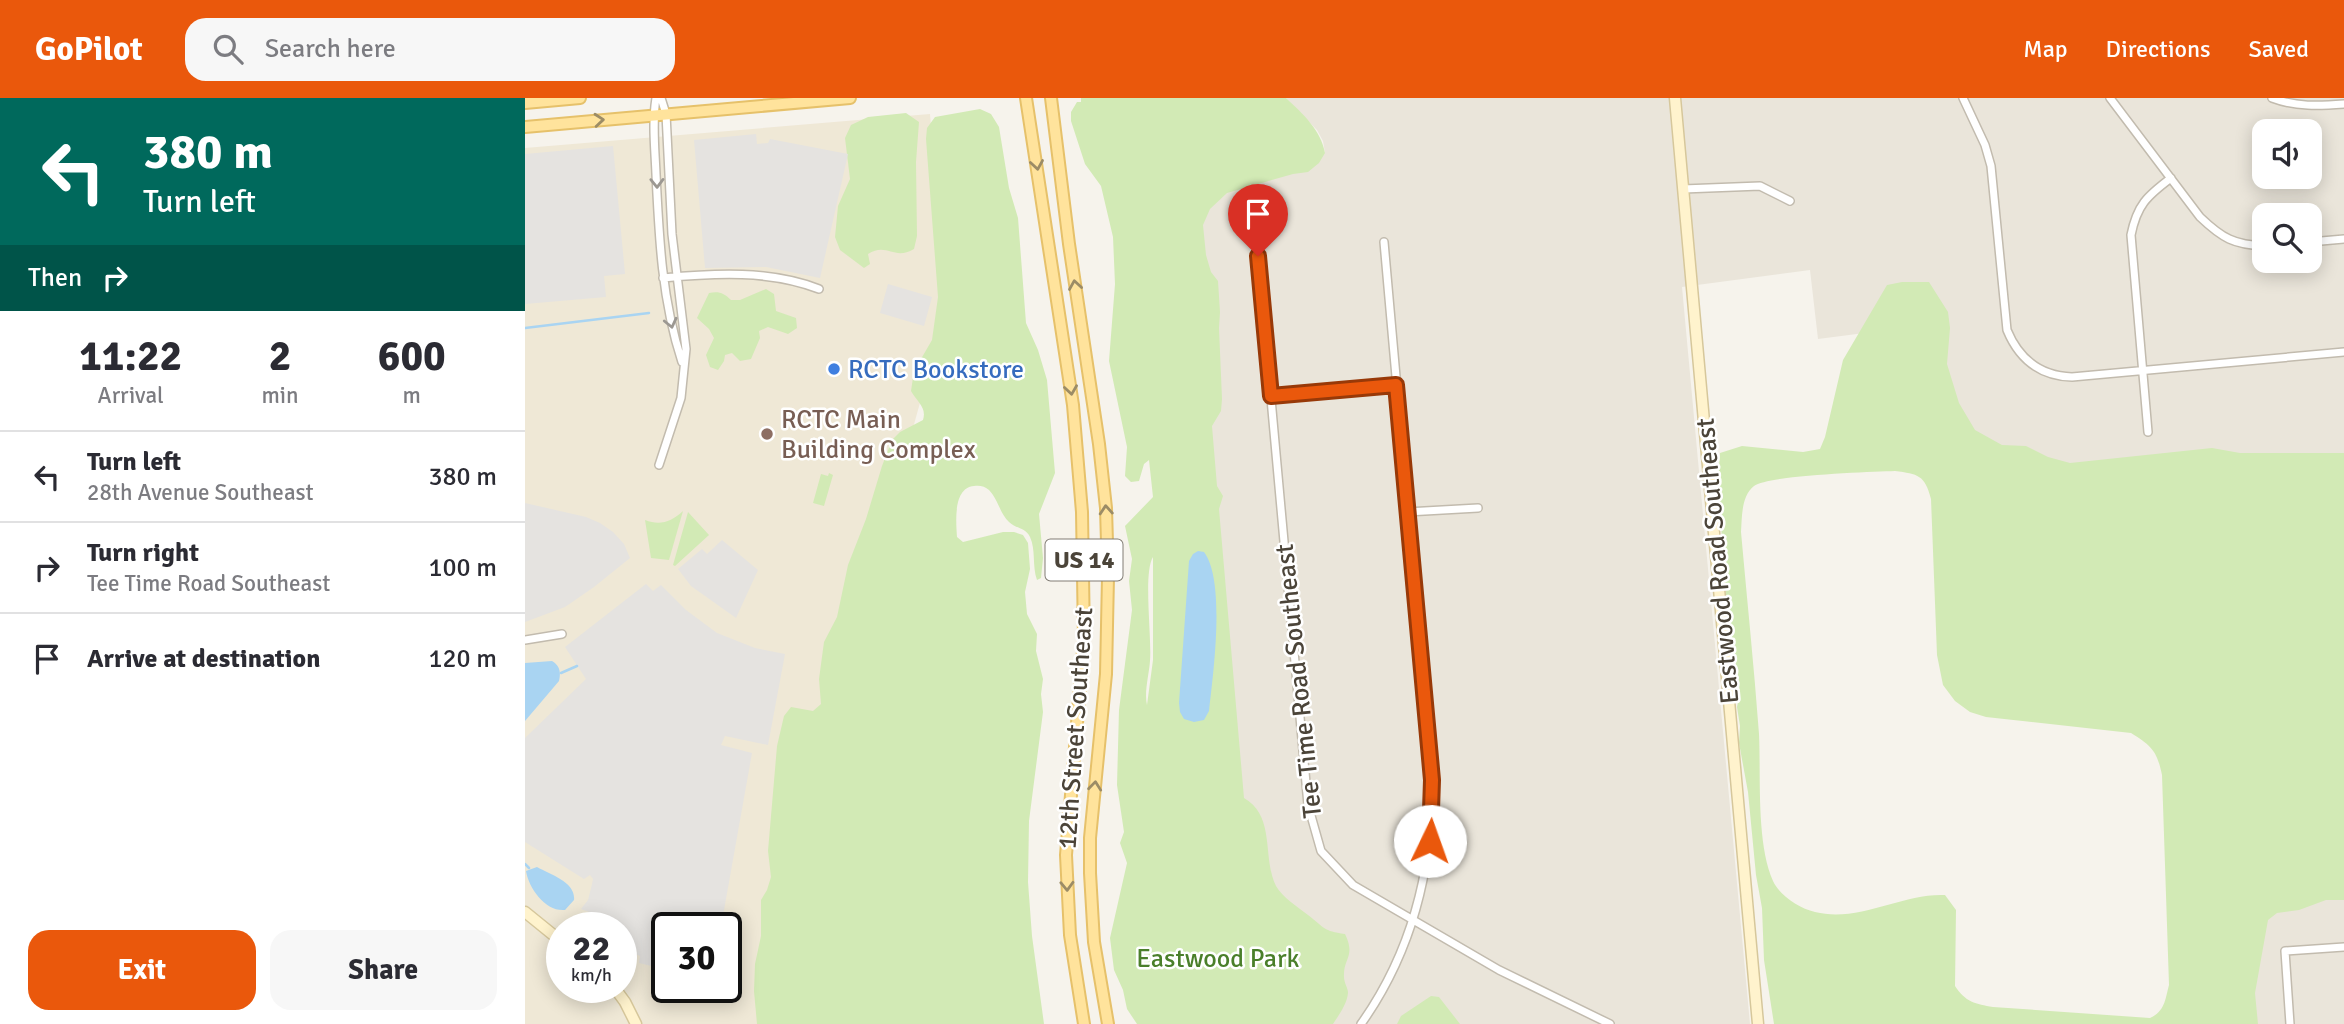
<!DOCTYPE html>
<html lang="en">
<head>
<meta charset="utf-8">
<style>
	body { margin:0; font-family:Signika,sans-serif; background:#f7f7f7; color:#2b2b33; height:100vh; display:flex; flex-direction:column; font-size:26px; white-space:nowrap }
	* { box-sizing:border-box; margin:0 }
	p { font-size:23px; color:#7c7c81 }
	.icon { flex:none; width:38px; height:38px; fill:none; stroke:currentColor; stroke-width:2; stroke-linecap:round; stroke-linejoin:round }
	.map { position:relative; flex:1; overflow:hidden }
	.panel { display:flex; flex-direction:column; background:#fff; width:525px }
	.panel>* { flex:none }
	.hud { background:#00695c; color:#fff; overflow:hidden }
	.fabs { position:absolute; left:1727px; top:21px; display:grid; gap:14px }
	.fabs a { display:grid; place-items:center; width:70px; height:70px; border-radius:14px; background:#fff; box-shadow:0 4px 18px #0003; font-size:35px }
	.speed { position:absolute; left:21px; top:814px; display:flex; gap:14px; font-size:35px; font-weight:700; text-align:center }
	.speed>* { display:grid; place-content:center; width:91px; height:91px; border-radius:50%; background:#fff; box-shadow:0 4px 18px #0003; line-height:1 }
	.speed small { font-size:18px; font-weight:400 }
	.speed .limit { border:4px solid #111; border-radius:10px; background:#fff; color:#111 }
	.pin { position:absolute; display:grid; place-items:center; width:60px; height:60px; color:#fff; margin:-72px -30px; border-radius:50% 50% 50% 0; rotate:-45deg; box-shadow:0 0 7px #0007 }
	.pin .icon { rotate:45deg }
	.me { position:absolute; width:77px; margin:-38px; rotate:3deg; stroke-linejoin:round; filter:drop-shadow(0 0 5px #0008) }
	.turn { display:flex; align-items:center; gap:24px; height:147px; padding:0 28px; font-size:32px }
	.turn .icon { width:91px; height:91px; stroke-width:2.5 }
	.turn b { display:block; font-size:49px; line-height:60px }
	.then { display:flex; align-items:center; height:66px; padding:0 28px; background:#0003; gap:14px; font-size:26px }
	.eta { display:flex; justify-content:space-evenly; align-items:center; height:119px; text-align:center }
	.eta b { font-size:42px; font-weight:700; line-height:49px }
	.button { display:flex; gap:14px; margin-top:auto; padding:14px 28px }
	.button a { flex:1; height:80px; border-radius:21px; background:#ea580c; color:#fff; font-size:28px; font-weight:700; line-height:80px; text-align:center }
	.button a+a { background:#f7f7f7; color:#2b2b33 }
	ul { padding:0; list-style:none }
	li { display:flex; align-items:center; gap:21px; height:91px; padding:0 28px; border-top:2px solid #e1e1e2 }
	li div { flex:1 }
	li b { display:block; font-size:26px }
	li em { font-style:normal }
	header { display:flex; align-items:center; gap:42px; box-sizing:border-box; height:98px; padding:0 35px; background:#ea580c; color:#fff }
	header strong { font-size:33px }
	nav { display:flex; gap:38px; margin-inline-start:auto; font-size:24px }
	.search { width:490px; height:63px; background:#f7f7f7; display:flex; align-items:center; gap:18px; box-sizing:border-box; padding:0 24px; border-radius:21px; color:#7c7c81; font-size:26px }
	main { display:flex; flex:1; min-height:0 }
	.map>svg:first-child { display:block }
	.residential { fill:#eae5da; fill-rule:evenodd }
	.education { fill:#efe8d6; fill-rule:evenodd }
	.green { fill:#d2eab5; fill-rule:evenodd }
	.parking { fill:#e5e3e0 }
	.water { fill:#a9d4f2 }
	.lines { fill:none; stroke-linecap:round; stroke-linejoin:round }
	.stream { stroke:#a9d4f2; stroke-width:2.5 }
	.street-casing { stroke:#c2bbae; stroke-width:10 }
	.secondary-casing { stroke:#d6c79b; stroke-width:13 }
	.primary-casing { stroke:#e6c16a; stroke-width:14 }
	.street { stroke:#fff; stroke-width:7 }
	.secondary { stroke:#fff3cd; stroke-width:10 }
	.primary { stroke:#ffe39c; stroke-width:10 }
	.oneway { stroke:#9c8c66 }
	.oneway2 { stroke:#9c9892 }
	.route-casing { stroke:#983908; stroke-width:18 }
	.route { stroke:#ea580c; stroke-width:12 }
	.shop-dot { fill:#3f7fe0; stroke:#fff; stroke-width:2.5 }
	.education-dot { fill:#8d6e63; stroke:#fff; stroke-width:2.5 }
	.labels { text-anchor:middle; stroke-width:5; stroke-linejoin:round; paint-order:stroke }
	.shield { fill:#fff; stroke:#817c74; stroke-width:2 }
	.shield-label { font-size:24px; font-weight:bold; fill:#4b4439 }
	.shop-label { font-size:26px; fill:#366cbe; stroke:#fff; text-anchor:start }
	.education-label { font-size:26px; fill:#785e54; stroke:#fff; text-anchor:start }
	.street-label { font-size:26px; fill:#4b4439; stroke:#fff }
	.park-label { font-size:26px; fill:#4a7f2a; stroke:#fff }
</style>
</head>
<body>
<header>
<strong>GoPilot</strong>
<div class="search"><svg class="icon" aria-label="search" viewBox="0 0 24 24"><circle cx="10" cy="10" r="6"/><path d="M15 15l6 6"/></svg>Search here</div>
<nav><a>Map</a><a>Directions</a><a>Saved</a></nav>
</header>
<main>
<section class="panel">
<div class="hud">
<div class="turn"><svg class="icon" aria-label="left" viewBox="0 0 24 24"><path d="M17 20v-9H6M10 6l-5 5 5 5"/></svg><div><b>380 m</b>Turn left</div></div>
<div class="then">Then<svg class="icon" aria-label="right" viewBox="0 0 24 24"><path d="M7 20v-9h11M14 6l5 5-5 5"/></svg></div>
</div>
<div class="eta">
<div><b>11:22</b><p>Arrival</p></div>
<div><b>2</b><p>min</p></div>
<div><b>600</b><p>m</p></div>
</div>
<ul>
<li><svg class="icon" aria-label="left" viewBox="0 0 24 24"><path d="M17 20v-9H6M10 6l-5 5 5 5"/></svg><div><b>Turn left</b><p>28th Avenue Southeast</p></div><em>380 m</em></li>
<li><svg class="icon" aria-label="right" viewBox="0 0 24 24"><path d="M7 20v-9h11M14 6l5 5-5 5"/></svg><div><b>Turn right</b><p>Tee Time Road Southeast</p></div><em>100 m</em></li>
<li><svg class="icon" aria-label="arrive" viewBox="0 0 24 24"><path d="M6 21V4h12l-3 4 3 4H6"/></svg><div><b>Arrive at destination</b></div><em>120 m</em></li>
</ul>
<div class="button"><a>Exit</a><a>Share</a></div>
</section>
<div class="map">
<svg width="1819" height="926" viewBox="0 0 1819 926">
	<rect width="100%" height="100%" fill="#f6f3ec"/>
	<path class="residential" d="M761 0H1819V375L1434 402 1417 225 1293 241 1285 172 1157 189 1225 926H707L628 73 800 55 798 43 792 32ZM1740 33H1785V79H1740ZM1740 117H1785V163H1740Z
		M1819 799V926H1731L1722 808Z"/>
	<path class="education" d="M405 16 421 211 253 817 262 926H0V50ZM37 830H96V889H37ZM142 830H201V889H142Z"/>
	<path class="green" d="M556 0H761C778 16 796 32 800 55L794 65 783 74 768 76 702 95 685 111 678 127 681 157 686 174 693 183 695 214 694 230 697 301 696 313 687 328 692 388 698 398 694 411 719 700C751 718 737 760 751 788 757 799 773 809 783 817 800 830 798 833 820 836 831 859 818 860 819 879 819 885 823 890 823 895 822 906 814 917 808 926H612L602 911 598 892 589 872 585 840 602 765 595 745 599 734 592 687 594 612 607 512 604 483 607 461 600 428 628 399 624 362 619 366 614 383 606 384 600 378 602 349 584 263 590 186 588 139 576 88 560 66 546 23V14L552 4H556ZM628 459V562L622 607C619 594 624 577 625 563 627 539 618 475 628 459Z
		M455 11 466 16 474 29 484 90 493 120 501 225 513 252 522 282 530 375 514 416 518 460 516 480 512 482C507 468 511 452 505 439 500 429 491 431 484 424 475 416 473 401 464 392 460 388 454 387 449 388 428 390 431 423 432 439L438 444 478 434H489L498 437 503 445 505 471 500 494 502 516 512 536 511 553 518 581 516 596 518 614 504 723 503 784 507 838 519 926H232L229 893 230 866 236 838V802L242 792 246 779 243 753 252 648 259 618 266 609 288 613 296 606 294 581 299 544 312 519 323 467 341 421 357 368 367 342 375 334 398 322C402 309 392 304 386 293L389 273 407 242 413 199 401 41 402 30 410 19Z
		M381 15 394 24 391 64 392 138 389 151C369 163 362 144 343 156L345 166 339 170 315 152 310 139 313 108 325 81 320 40 326 27 343 19Z
		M1377 184H1404L1423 214 1425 230 1422 266 1434 305 1450 332 1477 347 1501 348 1523 359 1545 365 1687 350 1715 355H1819V802H1801L1774 812 1752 815 1743 822 1730 895 1733 926H1249L1239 862 1237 810 1231 777 1223 694 1214 645 1215 628 1212 609 1215 594 1201 498 1193 383 1195 355 1217 348 1278 354 1295 351 1300 339 1318 262 1362 187ZM1370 373C1393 376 1400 377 1406 401L1412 557 1418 587 1430 603 1445 614 1461 619 1606 635C1627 648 1632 653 1637 677L1644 887C1640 902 1640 913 1625 920L1468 909C1451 906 1440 904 1430 888L1431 812 1420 797C1377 795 1334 825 1290 814 1274 810 1255 798 1248 783 1231 745 1236 678 1234 636 1229 569 1222 501 1216 434 1217 420 1216 398 1229 388 1244 377 1345 374 1370 373Z
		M241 191 249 196 251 213 271 220 272 230 263 236 243 229 234 233 235 240 226 261 215 263 207 255 200 257 199 263 193 272 185 269 181 257 189 240 184 231 172 220 184 195C194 193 199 195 206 202H215Z
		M304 375 308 377 299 408 288 405 296 376 303 378Z
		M158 413 144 462 126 460 120 422C135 428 146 424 158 413Z
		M163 414 184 437 150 468 148 467Z
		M906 898 914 899 935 926H872L876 918Z"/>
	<path class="parking" d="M231 36 232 46 243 45 245 41 323 56 295 180 241 169 180 170 169 42Z
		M88 48 100 176 79 178 81 199 0 206V56Z
		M363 186 407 199 399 228 355 215Z
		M0 405 61 419 75 425 88 434 99 446 105 460 69 489 40 509 0 524Z
		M197 442 233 472 211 520 166 488 153 471 177 451 182 456Z
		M121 486 128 493 136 487 161 512 192 535 230 550 260 556 243 647 200 638 196 647 227 655 196 829 142 830V872L114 865 115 858 108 855 105 850 107 840 96 835V830L83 829 72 825 75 818 56 811 63 802 67 786 68 781 65 777 59 781 0 744V640L61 581 40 549Z"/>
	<path class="water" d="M673 453 679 454C701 483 688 577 684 613L679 622 669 624 659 621 655 614 654 605 664 463 668 456Z
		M27 563C35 568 36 574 34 583L0 623V565Z
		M12 769C26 777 51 784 49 802L40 812C21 814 4 791 1 773Z"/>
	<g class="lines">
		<path class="stream" d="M0 230 124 215
			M36 575 52 568
			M0 766 4 770
			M78 830 79 827"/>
		<g class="street-casing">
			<path id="street" d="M131 0C127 25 130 51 131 76 134 140 137 203 157 264
				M1438 0 1460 47 1466 68 1482 232C1494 261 1515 278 1547 279L1819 254
				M1585 0 1675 119C1697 140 1709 147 1740 148
				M1747 0C1771 9 1794 8 1819 6
				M1158 91 1235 88 1265 103
				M1785 144 1819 141
				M733 158 783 707 796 753 828 787 974 872 1085 926
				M138 180C190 175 245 172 294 191
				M746 298 871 287
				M1623 334 1606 137C1612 107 1622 98 1646 80
				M134 367 156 300 161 251 147 136 141 16 136 0
				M882 414 953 410
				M0 542 37 536
				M836 926C887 854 908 769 907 682L859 144
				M1765 926 1760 853 1819 849"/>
		</g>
		<g class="secondary-casing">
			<path id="secondary" d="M1150 0 1233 926
				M0 814 37 844
				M89 889 100 904 111 926"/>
		</g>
		<g class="primary-casing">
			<path id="primary" d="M501 0 548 307 557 414 559 541 541 757 545 837 559 926
				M526 0 544 146 574 346 581 410 583 479 581 576 565 740V775L569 844 583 926
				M0 5 55 0
				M0 29 325 0"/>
		</g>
		<use href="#street" class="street"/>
		<use href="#secondary" class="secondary"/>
		<use href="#primary" class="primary"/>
	</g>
	<defs><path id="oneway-chevron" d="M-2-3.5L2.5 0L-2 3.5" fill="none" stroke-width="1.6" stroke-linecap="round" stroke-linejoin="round" transform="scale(1.75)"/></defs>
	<g class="oneway">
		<use href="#oneway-chevron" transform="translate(74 22) rotate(-5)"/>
		<use href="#oneway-chevron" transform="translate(512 67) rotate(81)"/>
		<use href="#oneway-chevron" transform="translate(550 187) rotate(-99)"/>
		<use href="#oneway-chevron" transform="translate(546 292) rotate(82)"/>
		<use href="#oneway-chevron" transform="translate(581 412) rotate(-94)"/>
		<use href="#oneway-chevron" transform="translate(570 688) rotate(-84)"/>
		<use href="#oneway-chevron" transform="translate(542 788) rotate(88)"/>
	</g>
	<g class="oneway2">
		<use href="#oneway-chevron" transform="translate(132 85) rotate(89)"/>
		<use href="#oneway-chevron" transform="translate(146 225) rotate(77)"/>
	</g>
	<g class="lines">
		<g class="route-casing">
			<path id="route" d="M733 158 746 298 871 287 907 682 905 743"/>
		</g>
		<use href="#route" class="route"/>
	</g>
	<circle class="shop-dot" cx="309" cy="271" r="7"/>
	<circle class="education-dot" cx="242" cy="336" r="7"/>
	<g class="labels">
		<rect class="shield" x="520.5" y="441.5" width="77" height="41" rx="5"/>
		<g class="shield-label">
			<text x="559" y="470">US 14</text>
		</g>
		<g class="shop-label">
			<text x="323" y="280">RCTC Bookstore</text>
		</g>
		<g class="education-label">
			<text x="256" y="330">RCTC Main<tspan x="256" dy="30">Building Complex</tspan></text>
		</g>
		<g class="street-label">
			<text transform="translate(1192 463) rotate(-95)" y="9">Eastwood Road Southeast</text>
			<text transform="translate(773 583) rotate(-96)" y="9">Tee Time Road Southeast</text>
			<text transform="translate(550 630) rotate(-86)" y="9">12th Street Southeast</text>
		</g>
		<g class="park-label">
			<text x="693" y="869">Eastwood Park</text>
		</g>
	</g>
</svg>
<div class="fabs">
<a><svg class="icon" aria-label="sound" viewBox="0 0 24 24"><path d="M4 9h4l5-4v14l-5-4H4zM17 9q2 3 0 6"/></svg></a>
<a><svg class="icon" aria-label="search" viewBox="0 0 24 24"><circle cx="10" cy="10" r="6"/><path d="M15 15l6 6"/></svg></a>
</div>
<div class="speed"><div>22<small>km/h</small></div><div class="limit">30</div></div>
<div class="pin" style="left:733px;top:158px;background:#d93025"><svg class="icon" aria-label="arrive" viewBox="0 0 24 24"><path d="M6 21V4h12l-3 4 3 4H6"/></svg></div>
<svg class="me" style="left:905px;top:743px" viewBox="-20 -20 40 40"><circle r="19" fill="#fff"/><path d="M0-13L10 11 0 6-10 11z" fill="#ea580c"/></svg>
</div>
</main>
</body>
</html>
